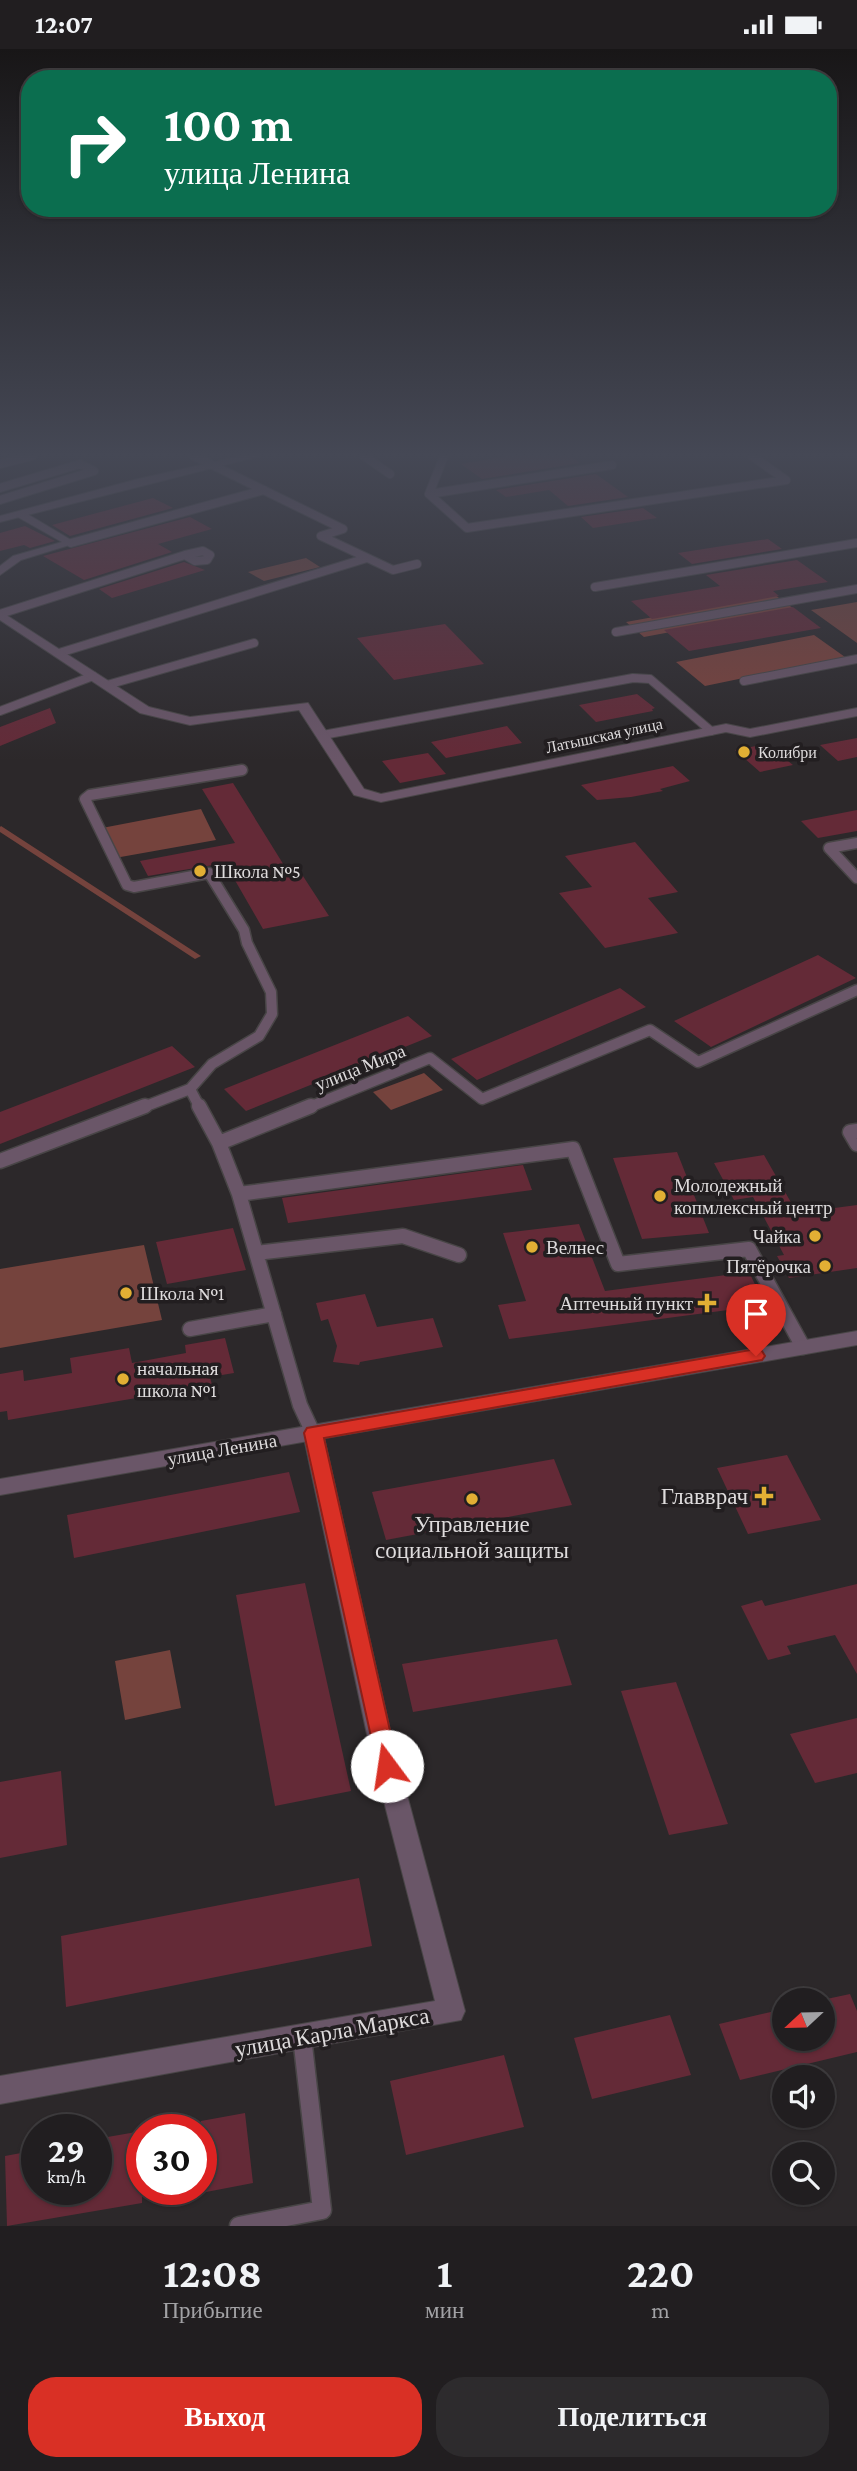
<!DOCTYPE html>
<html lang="ru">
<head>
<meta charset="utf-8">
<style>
	body { margin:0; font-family:"Crimson Pro",serif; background:#2d2b2d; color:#f1f3f6; height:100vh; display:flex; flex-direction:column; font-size:26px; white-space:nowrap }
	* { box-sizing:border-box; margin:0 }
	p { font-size:23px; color:#a2a2a5 }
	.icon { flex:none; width:38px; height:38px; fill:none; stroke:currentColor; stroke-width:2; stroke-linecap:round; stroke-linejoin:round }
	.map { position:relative; height:2177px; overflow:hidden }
	.details { display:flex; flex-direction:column; background:#211e20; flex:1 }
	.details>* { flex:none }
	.hud { position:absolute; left:21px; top:21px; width:816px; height:147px; border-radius:28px; box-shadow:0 2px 5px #0004,0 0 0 2px #3e3c3e; background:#0b6e4f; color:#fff; overflow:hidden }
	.needle { width:46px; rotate:248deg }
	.controls { position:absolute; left:772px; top:1939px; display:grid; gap:14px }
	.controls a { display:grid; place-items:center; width:63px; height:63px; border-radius:50%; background:#211e20; box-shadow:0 2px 5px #0004,0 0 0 2px #3e3c3e; font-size:35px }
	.speed { position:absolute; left:21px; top:2065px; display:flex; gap:14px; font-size:35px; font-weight:700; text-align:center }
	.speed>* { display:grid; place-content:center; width:91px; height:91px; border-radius:50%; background:#211e20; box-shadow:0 2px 5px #0004,0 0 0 2px #3e3c3e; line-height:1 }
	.speed small { font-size:18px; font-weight:400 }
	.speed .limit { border:10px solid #d22; background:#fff; color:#111 }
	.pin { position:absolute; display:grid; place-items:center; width:60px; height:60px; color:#fff; margin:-72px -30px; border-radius:50% 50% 50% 0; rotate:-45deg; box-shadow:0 0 7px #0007 }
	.pin .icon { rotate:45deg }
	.me { position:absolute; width:77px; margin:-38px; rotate:346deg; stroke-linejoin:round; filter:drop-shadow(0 0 5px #0008) }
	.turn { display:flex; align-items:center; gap:24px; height:147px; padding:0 28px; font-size:32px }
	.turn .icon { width:91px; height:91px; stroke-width:2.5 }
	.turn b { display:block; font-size:49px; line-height:60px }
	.eta { display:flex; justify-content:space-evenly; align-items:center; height:119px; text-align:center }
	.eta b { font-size:42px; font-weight:700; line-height:49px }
	.button { display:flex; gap:14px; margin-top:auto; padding:14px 28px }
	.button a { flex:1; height:80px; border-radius:28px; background:#d93025; color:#fff; font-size:28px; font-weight:700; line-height:80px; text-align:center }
	.button a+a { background:#2d2b2d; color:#f1f3f6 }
	.status { display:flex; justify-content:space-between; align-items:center; height:49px; padding:0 35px; background:#211e20; direction:ltr }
	.status svg { height:19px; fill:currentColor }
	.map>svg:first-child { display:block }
	.green { fill:#75433d }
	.forest { fill:#7e423b }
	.building { fill:#642a37 }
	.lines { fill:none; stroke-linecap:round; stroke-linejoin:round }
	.service-far3-casing { stroke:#484546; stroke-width:10 }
	.service-far2-casing { stroke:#484546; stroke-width:13 }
	.service-far1-casing { stroke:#484546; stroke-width:17 }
	.service-casing { stroke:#484546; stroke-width:21 }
	.minor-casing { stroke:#484546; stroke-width:2 }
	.tertiary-casing { stroke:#484546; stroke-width:2 }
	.service-far3 { stroke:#6a5668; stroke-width:8 }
	.service-far2 { stroke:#6a5668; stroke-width:10 }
	.service-far1 { stroke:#6a5668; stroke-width:14 }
	.service { stroke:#6a5668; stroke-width:18 }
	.minor { fill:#6a5668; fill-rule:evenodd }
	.tertiary { fill:#6a5668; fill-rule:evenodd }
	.route { fill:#d93025; stroke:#8d1f18; stroke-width:2 }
	.poi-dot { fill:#e2af34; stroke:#221e20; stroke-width:2.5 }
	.labels { text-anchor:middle; stroke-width:7; stroke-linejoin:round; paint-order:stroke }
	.far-street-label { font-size:16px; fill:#dedbdc; stroke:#221e20 }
	.far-poi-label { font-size:16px; fill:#dedbdc; stroke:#221e20; text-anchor:start }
	.poi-label { font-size:19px; fill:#dedbdc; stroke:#221e20; text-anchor:start }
	.street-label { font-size:19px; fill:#dedbdc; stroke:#221e20 }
	.near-poi-label { font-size:23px; fill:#dedbdc; stroke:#221e20; text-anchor:end }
	.near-street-label { font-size:23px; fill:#dedbdc; stroke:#221e20 }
</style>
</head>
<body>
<div class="status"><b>12:07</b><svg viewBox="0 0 49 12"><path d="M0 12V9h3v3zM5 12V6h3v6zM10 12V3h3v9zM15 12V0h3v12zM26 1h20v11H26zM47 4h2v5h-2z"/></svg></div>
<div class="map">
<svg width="857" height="2177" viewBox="0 0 857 2177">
	<rect width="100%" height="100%" fill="#2c282a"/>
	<path class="green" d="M306 509 320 518 264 532 248 523Z
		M857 553V594L811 561Z
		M201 760 216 791 115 809 102 779Z
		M0 778 1 777 201 907 195 910 0 783Z
		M424 1024 443 1041 391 1061 373 1043Z
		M144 1196 162 1271 0 1299V1220Z
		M170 1601 181 1659 125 1671 115 1612Z"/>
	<path class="forest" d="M775 546 794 560 644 588 626 573Z
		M814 586 845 608 705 637 676 613Z"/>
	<path class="building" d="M507 407H570L580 414 482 430 461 415Z
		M596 425 628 448 568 457 549 441 506 448 496 441Z
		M153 449 173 459 70 487 52 476Z
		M643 459 657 469 593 479 581 468Z
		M190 468 212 480 158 495 172 503 84 531 43 507Z
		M25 477 55 492 30 499 24 496 0 502V484Z
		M768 490 782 500 692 515 678 504Z
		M797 511 828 533 773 542 779 547 652 570 631 552 720 537 706 526Z
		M184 513 205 521 112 549 99 540Z
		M793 558 821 579 689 602 664 581Z
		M445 575 484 615 394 631 357 589Z
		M637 645 655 659 652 660 653 662 596 673 579 656Z
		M50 659 56 674 0 697V678Z
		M507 677 522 694 446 709 431 693Z
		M857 689V708L838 712 820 696Z
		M767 695 793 716 760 723 735 701Z
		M428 704 446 725 400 734 382 712Z
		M673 717 690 732 660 740 663 742 631 748 597 751 581 736Z
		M233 734 290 826 301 824 329 867 263 880 225 814 148 827 140 812 235 794 202 740Z
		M857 761V782L818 789 801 772Z
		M635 793 678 843 648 849 678 884 605 899 559 844 592 838 565 807Z
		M818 906 856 929 711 998 674 972Z
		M620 939 646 958 477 1031 451 1010Z
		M408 967 432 987 246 1062 224 1040Z
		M172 997 195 1018 0 1095V1063Z
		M677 1103 709 1184 642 1190 613 1109Z
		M764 1106 797 1164 857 1156V1219L789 1229 777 1207 784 1206 753 1148 734 1151 714 1114Z
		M523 1116 532 1141 288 1174 282 1149Z
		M579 1175 605 1242 749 1223 765 1256 509 1290 498 1256 526 1252 503 1184Z
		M233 1179 246 1221 167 1235 156 1193Z
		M365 1245 377 1278 433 1269 443 1298 360 1313 359 1316 333 1313 337 1297 328 1270 321 1272 316 1254Z
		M225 1289 234 1324 210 1328 212 1336 8 1371 7 1362 0 1363V1325L23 1321 24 1332 72 1324 70 1309 129 1299 132 1314 186 1304 185 1296Z
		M787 1406 821 1471 748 1485 717 1419Z
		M554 1410 572 1456 386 1491 372 1443Z
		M289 1423 300 1463 74 1509 67 1466Z
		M305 1534 351 1742 275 1757 236 1546Z
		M857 1535V1625L835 1586 787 1597 791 1605 768 1611 741 1557 762 1551 765 1557Z
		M557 1590 572 1636 413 1663 402 1615Z
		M676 1633 728 1775 669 1786 621 1642Z
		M857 1669V1724L815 1734 790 1685Z
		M61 1722 67 1796 0 1809V1733Z
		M359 1829 372 1897 66 1958 61 1887Z
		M850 1945 857 1962V2003L740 2031 719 1975 784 1960V1990H822V1951Z
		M670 1966 691 2026 592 2050 574 1989Z
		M504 2006 524 2078 406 2106 390 2032Z
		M245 2064 253 2134 201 2144V2072Z
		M142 2082V2154L7 2177 5 2107 37 2101V2140H96V2090Z"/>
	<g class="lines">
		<g class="service-far3-casing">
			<path id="service-far3" d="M194 407 343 480 321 487 393 521 417 515
				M364 407 390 425
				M444 407 429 445 612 416
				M0 415 32 407
				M0 439 80 415 94 422 0 451
				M429 445 467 479 786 431 752 407
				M71 494 264 441
				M203 502 210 506 207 511 195 512 185 506Z
				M595 538 857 494
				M0 565 185 506
				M616 583 857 540
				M59 604 367 509
				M744 632 857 610
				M107 636 254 594
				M0 662 93 627
				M323 686 633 629 650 630 711 682"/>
		</g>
		<g class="service-far2-casing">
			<path id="service-far2" d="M857 794 829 799 857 829
				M190 1040 212 1015 259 987 272 965 271 943 247 894 244 881 209 824 134 838 127 836 85 750 90 746 242 721
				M141 1059 190 1040 200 1059
				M307 1059 430 1009 482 1050 650 981 698 1013 857 941"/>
		</g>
		<g class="service-far1-casing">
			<path id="service-far1" d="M199 1057 219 1094 311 1057
				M857 1082 850 1083 857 1095
				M219 1094 239 1145 300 1356 313 1384
				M0 1112 145 1057
				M239 1145 573 1100 618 1215 749 1200 803 1298
				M256 1204 403 1187 459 1206
				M190 1280 274 1265"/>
		</g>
		<g class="service-casing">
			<path id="service" d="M239 2177 322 2161 302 1988"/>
		</g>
		<g class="minor-casing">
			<path id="minor" d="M16 463H24L76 494 21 511 0 526V517L13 507 62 493 16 467Z
				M0 562 149 658 190 668 308 654 364 740 381 745 726 675 750 680 857 659V667L750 688 726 683 381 753 354 746 299 661 190 676 140 664 0 571Z
				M313 1376 320 1379 323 1384 392 1690 465 1962 461 1971 0 2055V2027L435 1952 368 1690 303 1384 306 1379Z"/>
		</g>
		<g class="tertiary-casing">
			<path id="tertiary" d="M241 407H260L0 473V467L138 430Z
				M857 1282V1296L0 1446V1430Z"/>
		</g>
		<use href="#service-far3" class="service-far3"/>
		<use href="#service-far2" class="service-far2"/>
		<use href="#service-far1" class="service-far1"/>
		<use href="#service" class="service"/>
		<use href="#minor" class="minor"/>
		<use href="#tertiary" class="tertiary"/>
	</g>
	<linearGradient id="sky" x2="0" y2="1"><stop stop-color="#181617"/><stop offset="0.57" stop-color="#454855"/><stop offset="1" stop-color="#454855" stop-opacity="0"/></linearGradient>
	<rect width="857" height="712" fill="url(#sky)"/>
	<path class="route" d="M756 1300 762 1302 765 1307 762 1311 324 1389 398 1717 395 1724 387 1726 379 1724 304 1384 307 1379Z"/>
	<g class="poi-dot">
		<circle cx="744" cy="703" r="7"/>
		<circle cx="200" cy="822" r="7"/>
		<circle cx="660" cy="1147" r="7"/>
		<circle cx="815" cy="1187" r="7"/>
		<circle cx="532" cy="1198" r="7"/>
		<circle cx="825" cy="1217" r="7"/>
		<circle cx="126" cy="1244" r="7"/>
		<path d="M703.5 1243.5h7v7h7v7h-7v7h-7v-7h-7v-7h7z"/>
		<circle cx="123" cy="1330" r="7"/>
		<path d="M760.5 1436.5h7v7h7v7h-7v7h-7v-7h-7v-7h7z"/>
		<circle cx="472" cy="1450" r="7"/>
	</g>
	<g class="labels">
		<g class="far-street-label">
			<text transform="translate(604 686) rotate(-12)" y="6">Латышская улица</text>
		</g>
		<g class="far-poi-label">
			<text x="758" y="709">Колибри</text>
		</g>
		<g class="poi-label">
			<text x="214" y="829">Школа №5</text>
			<text x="674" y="1143">Молодежный<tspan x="674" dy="22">копмлексный центр</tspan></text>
			<text x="801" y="1194" text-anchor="end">Чайка</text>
			<text x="546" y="1205">Велнес</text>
			<text x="811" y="1224" text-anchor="end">Пятёрочка</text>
			<text x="140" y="1251">Школа №1</text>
			<text x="693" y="1261" text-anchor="end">Аптечный пункт</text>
			<text x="137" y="1326">начальная<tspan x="137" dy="22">школа №1</tspan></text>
		</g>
		<g class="street-label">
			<text transform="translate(360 1018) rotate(-22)" y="7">улица Мира</text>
			<text transform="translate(222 1400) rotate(-10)" y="7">улица Ленина</text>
		</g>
		<g class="near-poi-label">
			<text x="748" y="1455">Главврач</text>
			<text x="472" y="1483" text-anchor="middle">Управление<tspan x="472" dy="26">социальной защиты</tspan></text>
		</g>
		<g class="near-street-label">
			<text transform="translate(332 1983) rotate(-10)" y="8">улица Карла Маркса</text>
		</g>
	</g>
</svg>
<div class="controls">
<a><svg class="needle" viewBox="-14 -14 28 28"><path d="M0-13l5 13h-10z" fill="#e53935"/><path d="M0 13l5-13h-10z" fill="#a2a2a5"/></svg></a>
<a><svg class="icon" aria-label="sound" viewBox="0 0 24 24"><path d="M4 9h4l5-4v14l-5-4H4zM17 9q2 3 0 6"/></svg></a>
<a><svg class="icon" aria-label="search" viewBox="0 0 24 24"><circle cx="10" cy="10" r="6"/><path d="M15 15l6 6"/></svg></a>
</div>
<div class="speed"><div>29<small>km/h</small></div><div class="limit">30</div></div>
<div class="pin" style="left:756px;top:1307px;background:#d93025"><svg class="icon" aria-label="arrive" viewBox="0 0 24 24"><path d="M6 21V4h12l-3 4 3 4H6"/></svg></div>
<svg class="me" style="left:387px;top:1717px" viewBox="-20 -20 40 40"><circle r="19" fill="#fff"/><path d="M0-13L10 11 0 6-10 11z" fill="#d93025"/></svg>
<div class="hud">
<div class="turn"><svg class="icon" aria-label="right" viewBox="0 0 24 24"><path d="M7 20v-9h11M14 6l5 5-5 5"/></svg><div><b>100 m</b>улица Ленина</div></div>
</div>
</div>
<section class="details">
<div class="eta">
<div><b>12:08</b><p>Прибытие</p></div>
<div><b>1</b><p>мин</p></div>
<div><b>220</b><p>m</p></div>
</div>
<div class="button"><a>Выход</a><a>Поделиться</a></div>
</section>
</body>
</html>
